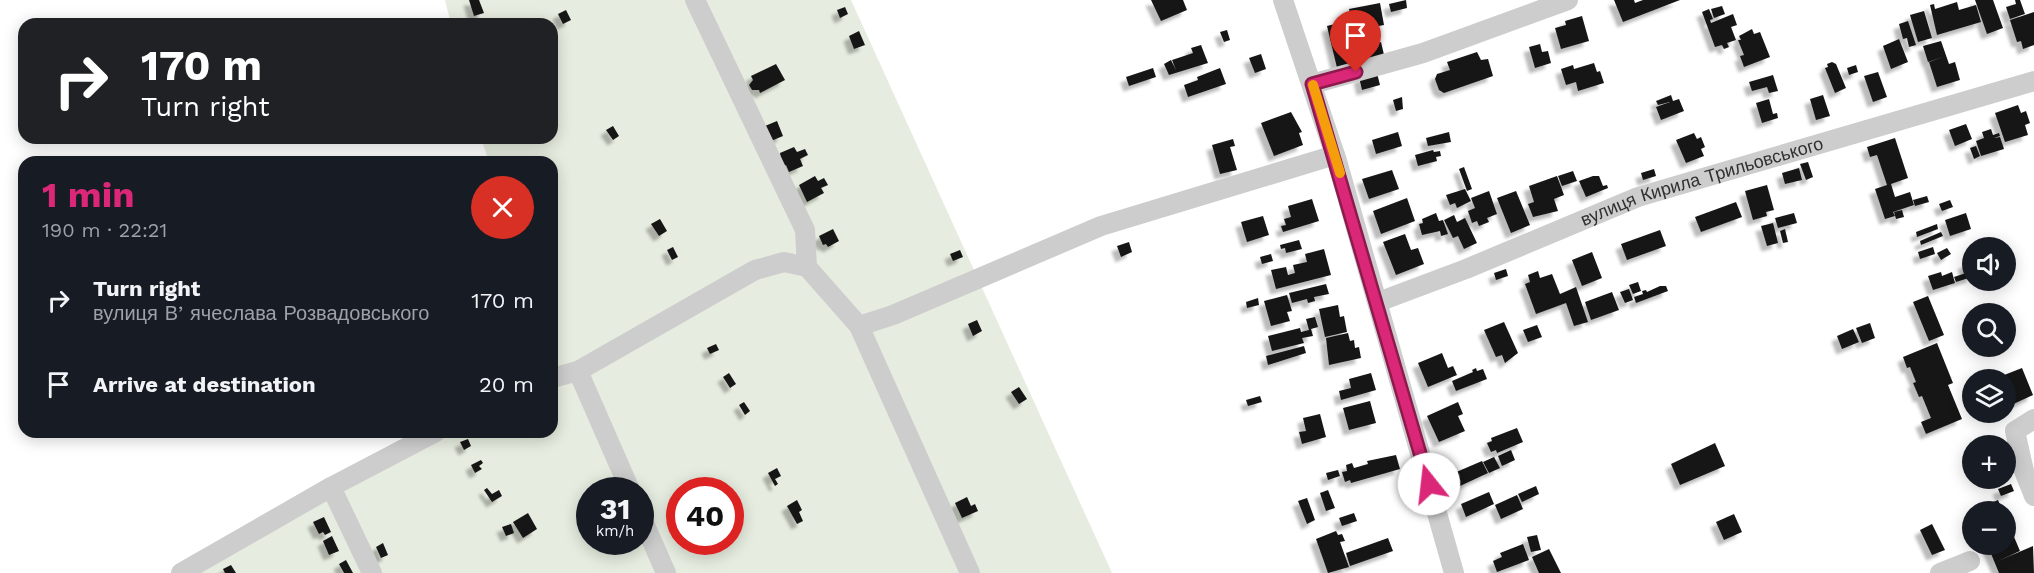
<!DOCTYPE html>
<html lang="en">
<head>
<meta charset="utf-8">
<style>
	body { margin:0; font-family:"Work Sans",sans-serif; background:#20242c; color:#f1f3f6; height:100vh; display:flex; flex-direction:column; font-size:22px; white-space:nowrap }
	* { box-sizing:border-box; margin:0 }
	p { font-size:20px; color:#9ea1a6 }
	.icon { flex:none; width:33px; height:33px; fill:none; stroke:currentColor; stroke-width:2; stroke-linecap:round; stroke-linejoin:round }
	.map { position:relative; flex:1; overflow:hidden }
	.sheet { position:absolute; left:18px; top:156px; width:540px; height:282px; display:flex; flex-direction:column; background:#171b24; border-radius:18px; box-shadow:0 3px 15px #0003 }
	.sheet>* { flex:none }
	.banner { position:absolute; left:18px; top:18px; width:540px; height:126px; border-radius:18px; box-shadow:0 3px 15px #0003; background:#202124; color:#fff; overflow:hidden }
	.controls { position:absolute; left:1962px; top:237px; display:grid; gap:12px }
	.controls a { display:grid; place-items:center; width:54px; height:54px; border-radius:50%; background:#171b24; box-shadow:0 3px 15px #0003; font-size:30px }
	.speed { position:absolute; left:576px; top:477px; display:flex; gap:12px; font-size:30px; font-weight:700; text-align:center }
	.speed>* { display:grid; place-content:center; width:78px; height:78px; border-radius:50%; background:#171b24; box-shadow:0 3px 15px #0003; line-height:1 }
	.speed small { font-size:15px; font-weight:400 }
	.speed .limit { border:9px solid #d22; background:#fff; color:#111 }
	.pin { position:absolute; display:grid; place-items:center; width:51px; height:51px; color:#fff; margin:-62px -26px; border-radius:50% 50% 50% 0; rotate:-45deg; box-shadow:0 0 6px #0007 }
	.pin .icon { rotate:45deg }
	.me { position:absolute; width:66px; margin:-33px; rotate:344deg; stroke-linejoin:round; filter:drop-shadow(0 0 4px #0008) }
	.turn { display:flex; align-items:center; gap:21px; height:126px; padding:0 24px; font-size:27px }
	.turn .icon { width:78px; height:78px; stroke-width:2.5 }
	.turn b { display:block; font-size:42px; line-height:51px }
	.round { display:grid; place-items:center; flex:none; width:63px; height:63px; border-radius:32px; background:#20242c }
	.headline { display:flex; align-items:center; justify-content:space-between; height:102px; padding:0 24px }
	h1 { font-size:36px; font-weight:700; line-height:45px; color:#db2777 }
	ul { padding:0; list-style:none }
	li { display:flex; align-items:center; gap:18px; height:84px; padding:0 24px }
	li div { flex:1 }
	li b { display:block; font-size:22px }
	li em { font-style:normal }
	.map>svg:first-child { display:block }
	.green { fill:#e6ecdf; fill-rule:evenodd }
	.building { fill:#171717; filter:url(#shadow) }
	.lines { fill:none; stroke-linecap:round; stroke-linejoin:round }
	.minor { stroke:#cdcdcd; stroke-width:20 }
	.route-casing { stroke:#8e194d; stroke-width:15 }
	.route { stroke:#db2777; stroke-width:10 }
	.slow { stroke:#f59e0b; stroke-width:10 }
	.labels { text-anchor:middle; stroke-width:6; stroke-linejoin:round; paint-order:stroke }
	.street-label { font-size:18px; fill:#303030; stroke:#fff }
</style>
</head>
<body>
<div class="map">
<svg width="2034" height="573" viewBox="0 0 2034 573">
	<defs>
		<filter id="shadow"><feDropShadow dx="-5.5" dy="5.5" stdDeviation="1.5" flood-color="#0004"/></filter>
	</defs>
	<rect width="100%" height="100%" fill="#fff"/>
	<path class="green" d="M445 0H851L1112 573H187L454 432H552V385L559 382 552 360V162H489L481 138H552V24H451ZM590 490H640V542H590ZM680 490H730V542H680Z"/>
	<path class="building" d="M469 0H479L484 13 474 16Z
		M1151 0H1183L1187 10 1161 21Z
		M1406 0 1407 8 1391 12 1389 4Z
		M1614 0H1634L1635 3 1643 0H1680L1623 22Z
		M1975 0H1993L2003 28 1987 34Z
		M2015 0H2020L2025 14 2010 19 2006 7 2016 4Z
		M1957 2 1959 10 1976 5 1981 22 1937 35 1930 5 1934 4 1935 9Z
		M1380 3 1384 25 1354 31 1349 9Z
		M1722 6 1725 14 1714 18 1711 9Z
		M845 7 848 14 840 18 837 10Z
		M1709 9 1713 19 1710 20 1711 23 1733 14 1737 25 1731 27 1736 40 1727 43 1729 47 1724 49 1722 45 1715 47 1702 12Z
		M566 10 571 20 563 24 558 14Z
		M1924 11 1932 38 1918 42 1910 15Z
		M2034 12V45L2023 49 2021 41 2017 42 2010 20Z
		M1582 16 1589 41 1561 49 1555 28 1566 25 1565 21Z
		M1347 21 1358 68 1338 72 1327 26Z
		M1908 21 1916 45 1909 47 1907 38 1903 39 1899 24Z
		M1752 29 1754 34 1760 32 1770 57 1744 67 1740 56 1744 55 1738 40H1741L1739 36Z
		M1227 30 1230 40 1224 42 1220 32Z
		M859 31 865 45 854 49 849 36Z
		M1899 39 1908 62 1891 69 1883 46Z
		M1941 41 1949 64 1955 62 1960 80 1937 87 1929 62 1943 57 1928 62 1923 46Z
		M1381 42 1385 59 1370 63 1365 46Z
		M1540 44 1542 52 1548 51 1551 63 1535 68 1529 47Z
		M1201 45 1208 63 1169 75 1164 64 1171 60 1176 70 1172 60 1193 53 1191 48Z
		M1477 52 1481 60 1488 59 1493 76 1444 93 1439 90 1435 79 1437 74 1450 70 1447 62Z
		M1261 54 1266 69 1255 73 1249 58Z
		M1832 62 1836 64 1846 88 1835 93 1825 68 1828 67 1827 64Z
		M1594 63 1597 72 1600 71 1604 83 1578 91 1576 82 1566 85 1561 69 1573 65 1574 69Z
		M776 64 785 80 760 93 759 90H752L749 85 753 80 751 76Z
		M1856 65 1858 72 1849 75 1847 68Z
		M1153 68 1156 77 1129 86 1126 77Z
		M1220 68 1226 84 1188 97 1184 85 1198 80 1197 77Z
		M1878 72 1887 97 1873 102 1864 76Z
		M1377 73 1380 85 1362 90 1359 77Z
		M1773 75 1778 91 1769 93 1767 87 1752 91 1749 82Z
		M1671 95 1673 101 1679 99 1684 111 1661 120 1656 107 1670 102 1658 105 1656 101Z
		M1823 95 1830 116 1816 120 1810 99Z
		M1402 97 1403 109 1396 111 1393 100Z
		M1769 99 1773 114 1777 113 1778 118 1762 123 1756 103Z
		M2018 105 2021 113 2026 111 2030 123 2025 125 2028 135 2005 142 1995 113Z
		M1291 112 1302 132 1299 133 1303 145 1274 156 1261 123Z
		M777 121 783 136 771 141 765 126Z
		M1966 124 1972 139 1955 146 1949 130Z
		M613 126 619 136 613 140 606 130Z
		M1991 129 1993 135 1999 133 2000 136 1994 138 2000 137 2004 149 1981 156 1976 141 1984 138 1982 132Z
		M1398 132 1402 146 1376 154 1372 140Z
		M1449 132 1451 142 1428 146 1426 138Z
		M1694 133 1697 139 1701 137 1705 147 1701 149 1704 156 1686 163 1676 140Z
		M1895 138 1908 178 1891 184 1895 197 1910 192 1914 205 1890 213 1893 212 1895 216 1885 219 1875 189 1887 185 1877 155 1870 157 1867 147Z
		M1233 139 1235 146 1230 147 1237 170 1220 174 1212 145Z
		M1976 146 1980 156 1974 159 1970 148Z
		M794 147 797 152 805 149 808 155 800 159 803 166 789 172 786 165 782 167 780 153Z
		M1433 150 1434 152 1440 151 1441 156 1436 157 1437 161 1418 166 1415 155Z
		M1808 162 1813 177 1806 180 1800 164Z
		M1464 167 1472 189 1467 191 1459 169Z
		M1799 168 1802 180 1785 184 1782 173Z
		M1654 169 1656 176 1643 180 1641 173Z
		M1392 170 1399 189 1369 199 1362 179Z
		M1573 171 1577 181 1562 186 1558 176Z
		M815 176 818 181 824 178 828 185 821 188 824 193 807 202 799 185Z
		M1557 176 1564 195 1554 199 1558 211 1533 217 1528 204 1534 202 1529 186Z
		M1593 176H1599L1603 186 1607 185 1608 188 1586 197 1579 181Z
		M1767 185 1774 210 1766 212 1767 216 1753 220 1745 191Z
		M1465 189 1471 201 1457 208 1455 203 1450 205 1446 195Z
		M1489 191 1497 214 1487 218 1489 222 1479 226 1477 221 1472 223 1468 211 1475 208 1471 198Z
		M1516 191 1530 225 1511 233 1497 198Z
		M1927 196 1929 202 1915 206 1913 200Z
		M1407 198 1415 221 1381 234 1373 211Z
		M1312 199 1319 221 1283 232 1281 226 1286 225 1284 219 1291 217 1288 206Z
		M1950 200 1953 207 1942 211 1939 204Z
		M1736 202 1742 217 1701 232 1695 217Z
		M1902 210 1904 217 1896 219 1894 212Z
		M1436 213 1439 221 1443 220 1448 234 1441 236 1440 231 1422 235 1419 224 1423 223 1422 219Z
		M1794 213 1797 223 1778 228 1775 218Z
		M1966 213 1971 229 1950 236 1945 220Z
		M1454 215 1457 222 1465 218 1477 243 1464 249 1458 236 1453 238 1444 220Z
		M1263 216 1269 235 1247 242 1241 222Z
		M660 219 667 231 659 236 651 224Z
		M1773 223 1778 243 1767 246 1761 226Z
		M1937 224 1938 229 1917 237 1916 232Z
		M833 229 839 241 828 247 826 244 823 245 819 236Z
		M1785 229 1788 242 1783 243 1780 231Z
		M1660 230 1666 246 1627 260 1621 244Z
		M1941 232 1943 236 1921 245 1920 241Z
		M1405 234 1411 250 1418 248 1424 264 1396 275 1383 242Z
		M1299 240 1302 249 1286 253 1285 248 1281 249 1280 245Z
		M1129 242 1132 252 1121 257 1117 246Z
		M673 247 678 257 672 260 667 250Z
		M1933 247 1935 254 1920 259 1918 252Z
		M1947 248 1951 254 1941 260 1937 253Z
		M1324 249 1331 275 1276 289 1271 270 1286 267 1288 275 1295 273 1293 265 1307 262 1305 254Z
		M960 250 963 257 953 261 950 254Z
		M1592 252 1602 278 1582 286 1572 260Z
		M1271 254 1273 261 1262 264 1260 257Z
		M1972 261V277L1956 282 1954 277 1966 273 1963 264Z
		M1506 269 1508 276 1496 280 1494 273Z
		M1538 271 1540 278 1552 274 1560 294 1576 287 1588 322 1574 326 1566 303 1536 314 1525 284 1530 282 1528 275Z
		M1941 272 1942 276 1952 272 1955 283 1933 290 1928 276Z
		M1638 282 1641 291 1633 294 1629 285Z
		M1326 284 1329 294 1314 297 1315 301 1308 303 1307 299 1292 303 1289 293Z
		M1660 286H1666L1668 291 1636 303 1634 297 1643 294 1642 291 1646 290 1647 292Z
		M1629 289 1633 300 1625 303 1620 292Z
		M1612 292 1619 310 1591 320 1585 302Z
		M1287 295 1292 311 1287 312 1290 321 1271 326 1264 301Z
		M1928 296 1944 335 1929 341 1913 302Z
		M1258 298 1259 305 1247 308 1246 302Z
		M1338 305 1340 317 1344 316 1347 332 1325 337 1319 309Z
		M1315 317 1318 327 1311 329 1313 336 1302 338 1304 343 1272 351 1268 336 1300 328 1301 332 1309 330 1306 319Z
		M977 320 982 331 973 336 968 324Z
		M1504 322 1518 353 1505 363 1502 355 1496 357 1484 330Z
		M1870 323 1875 338 1862 343 1856 328Z
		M1537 325 1542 337 1528 342 1523 330Z
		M1853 329 1859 342 1842 349 1837 336Z
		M1348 333 1350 341 1354 340 1355 348 1359 347 1361 358 1329 365 1326 338Z
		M1937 343 1953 383 1948 385 1962 419 1926 434 1921 422 1931 418 1922 396 1919 397 1913 383 1916 382 1910 367 1907 368 1903 357Z
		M716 344 719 350 710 354 707 348Z
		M1304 346 1306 353 1268 365 1266 356Z
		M1442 353 1448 368 1453 366 1457 375 1428 387 1418 363Z
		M1476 368 1477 371 1483 369 1487 379 1456 391 1452 381 1473 372 1472 370Z
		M2022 368 2033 395 2009 406 2006 398V380L1994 379Z
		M729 373 736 384 730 388 723 377Z
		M1371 373 1376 390 1341 400 1339 391 1351 388 1349 379Z
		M1019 387 1027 399 1019 404 1011 392Z
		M1260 396 1262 402 1248 406 1246 400Z
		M1370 401 1376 423 1349 430 1343 408Z
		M744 402 750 411 745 415 739 405Z
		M1458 402 1463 414 1458 416 1465 431 1439 442 1427 416Z
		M1320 414 1326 437 1302 444 1299 432 1306 431 1303 418Z
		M1517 428 1523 442 1497 453 1496 450 1491 452 1487 443 1492 441 1491 438Z
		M468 439 471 446 464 450 460 442Z
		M1715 443 1725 466 1680 485 1671 464Z
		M1511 450 1515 460 1502 466 1498 456Z
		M1396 455 1400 469 1351 483 1350 480 1345 482 1342 472 1347 471 1346 465 1352 463 1354 468 1368 464 1367 461Z
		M1494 457 1500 468 1489 473 1483 462Z
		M481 460 483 463 479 466 482 469 475 473 471 465Z
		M1482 461 1488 473 1460 486 1454 473Z
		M777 468 781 476 775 479 778 484 775 486 768 473Z
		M1338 470 1340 476 1328 480 1326 473Z
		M2011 484 2014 491 2001 496 1998 489Z
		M1536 486 1539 494 1522 502 1518 494Z
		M487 488 492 494 499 490 502 496 492 502 484 490Z
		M1328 490 1335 508 1326 511 1320 493Z
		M1489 492 1494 504 1466 517 1461 504Z
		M1517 495 1523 509 1501 519 1495 505Z
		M967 497 971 506 975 504 978 511 962 518 955 503Z
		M1307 498 1315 520 1307 524 1298 501Z
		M797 500 802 510 799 512 803 521 797 524 787 506Z
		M1998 500 2003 512H1984L1982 507Z
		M528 513 537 529 523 538 513 522Z
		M1354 513 1357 521 1342 526 1339 518Z
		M1734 514 1742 532 1724 540 1716 522Z
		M324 517 331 532 325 535 323 532 319 534 313 522Z
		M2006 518 2020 551 1998 561 2033 546 2034 573H1999L1987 544H2006Z
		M511 524 514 533 506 536 502 527Z
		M1932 524 1945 550 1932 555 1920 530Z
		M1336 531 1338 535 1342 534 1345 541 1340 542 1349 567 1328 573 1316 539Z
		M1537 535 1541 550 1531 552 1527 537Z
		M332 536 339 551 329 555 323 541Z
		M1388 538 1393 551 1350 566 1346 553Z
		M383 543 388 555 381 558 376 547Z
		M1523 544 1529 560 1497 572 1493 561 1502 557 1500 553Z
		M1549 549 1561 573H1539L1532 557Z
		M346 560 353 573H344L339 564Z
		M231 565 236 573H225L223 569Z"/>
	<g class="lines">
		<g class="minor">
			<path d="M695 0 805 230 807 267"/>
			<path d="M1283 0 1337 161 1454 573"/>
			<path d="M1312 84 1423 53 1568 0"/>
			<path id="s1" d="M1378 302 1466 269 1638 197 2034 81"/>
			<path d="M859 326 970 573"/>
			<path d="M578 371 630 490"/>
			<path d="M552 378 578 371 755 270 784 262 807 267 859 326 893 315 1101 226 1335 155"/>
			<path d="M2034 419 2015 431 2024 471 2034 496"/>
			<path d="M331 487 372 573"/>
			<path d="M640 514 666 573"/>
			<path d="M181 573 331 487 436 432"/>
			<path d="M1940 573 1970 561"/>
		</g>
	</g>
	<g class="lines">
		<g class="route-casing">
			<path id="route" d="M1356 72 1312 84 1429 484"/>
		</g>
		<use href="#route" class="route"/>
		<path class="slow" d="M1313 85 1340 173"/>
	</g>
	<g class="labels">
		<g class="street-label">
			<text dy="6" stroke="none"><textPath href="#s1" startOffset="346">вулиця Кирила Трильовського</textPath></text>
		</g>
	</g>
</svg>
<div class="controls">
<a><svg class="icon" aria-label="sound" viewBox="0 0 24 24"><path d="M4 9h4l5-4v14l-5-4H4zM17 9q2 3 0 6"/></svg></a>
<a><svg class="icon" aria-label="search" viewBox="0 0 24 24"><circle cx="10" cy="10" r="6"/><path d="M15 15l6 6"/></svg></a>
<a><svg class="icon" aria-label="layers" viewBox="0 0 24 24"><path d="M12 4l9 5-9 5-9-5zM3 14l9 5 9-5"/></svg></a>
<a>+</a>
<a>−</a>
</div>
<div class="speed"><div>31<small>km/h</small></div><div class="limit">40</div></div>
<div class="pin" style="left:1356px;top:72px;background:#d93025"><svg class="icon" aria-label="arrive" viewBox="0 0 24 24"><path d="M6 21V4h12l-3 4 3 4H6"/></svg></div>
<svg class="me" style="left:1429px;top:484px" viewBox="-20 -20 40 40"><circle r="19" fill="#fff"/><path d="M0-13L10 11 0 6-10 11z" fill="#db2777"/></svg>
<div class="banner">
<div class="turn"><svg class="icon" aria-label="right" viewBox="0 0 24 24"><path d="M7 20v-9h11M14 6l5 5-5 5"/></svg><div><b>170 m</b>Turn right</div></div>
</div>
<section class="sheet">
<div class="headline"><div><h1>1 min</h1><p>190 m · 22:21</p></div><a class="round" style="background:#d93025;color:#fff"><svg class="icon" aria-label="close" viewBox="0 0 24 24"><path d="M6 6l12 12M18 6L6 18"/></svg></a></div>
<ul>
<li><svg class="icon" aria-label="right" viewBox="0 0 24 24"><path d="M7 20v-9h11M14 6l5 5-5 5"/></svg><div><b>Turn right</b><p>вулиця Вʼячеслава Розвадовського</p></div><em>170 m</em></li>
<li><svg class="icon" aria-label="arrive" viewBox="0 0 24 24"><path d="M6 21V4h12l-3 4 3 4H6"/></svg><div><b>Arrive at destination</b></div><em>20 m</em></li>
</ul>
</section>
</div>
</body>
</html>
